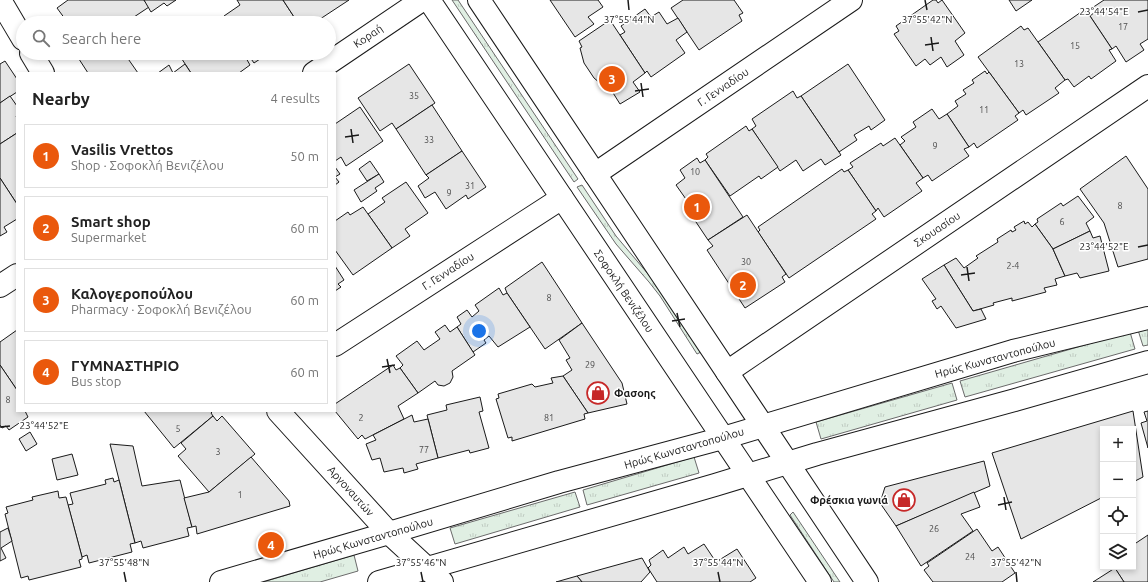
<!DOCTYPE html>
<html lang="en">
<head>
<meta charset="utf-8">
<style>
  body { margin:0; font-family:Ubuntu,sans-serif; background:#f6f6f6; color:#222 }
  .controls { position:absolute; right:12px; bottom:12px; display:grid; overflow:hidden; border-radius:0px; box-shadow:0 2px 6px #0003 }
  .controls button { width:36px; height:36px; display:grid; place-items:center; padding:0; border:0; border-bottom:1px solid #e0e0e0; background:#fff; color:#222; font:20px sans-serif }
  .you { position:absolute; left:479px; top:331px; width:14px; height:14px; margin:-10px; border:3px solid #fff; border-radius:50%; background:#1a73e8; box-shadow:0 0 0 6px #1a73e833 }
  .badge { display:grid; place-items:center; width:26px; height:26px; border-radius:50%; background:#ea580c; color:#fff; font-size:13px; font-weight:700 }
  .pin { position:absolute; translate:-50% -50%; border:2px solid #fff; box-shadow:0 1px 4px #0006 }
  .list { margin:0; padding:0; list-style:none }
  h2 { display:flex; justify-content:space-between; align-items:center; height:52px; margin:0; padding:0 16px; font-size:17px }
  h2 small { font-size:13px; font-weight:400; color:#767676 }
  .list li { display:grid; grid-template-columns:26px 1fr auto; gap:12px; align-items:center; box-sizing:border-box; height:64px; margin:0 8px 8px; padding:0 8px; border:1px solid #e0e0e0; border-radius:0px }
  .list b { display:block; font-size:15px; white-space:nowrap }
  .list p { margin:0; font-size:13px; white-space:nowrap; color:#767676 }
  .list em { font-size:13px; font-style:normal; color:#767676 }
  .icon { flex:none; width:22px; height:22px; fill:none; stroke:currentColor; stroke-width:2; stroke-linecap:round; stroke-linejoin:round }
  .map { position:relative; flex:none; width:1148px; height:582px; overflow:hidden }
  .search { position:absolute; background:#fff; box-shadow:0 2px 6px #0003; left:16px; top:16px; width:320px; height:44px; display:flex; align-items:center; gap:10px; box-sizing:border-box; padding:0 14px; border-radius:22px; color:#767676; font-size:15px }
  .panel { position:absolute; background:#fff; box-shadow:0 2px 6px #0003; left:16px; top:72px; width:320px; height:340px; border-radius:0px }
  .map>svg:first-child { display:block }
  .grass { fill:url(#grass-tufts); stroke:#6a6a6a }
  .building { fill:#e6e6e6; stroke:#1a1a1a }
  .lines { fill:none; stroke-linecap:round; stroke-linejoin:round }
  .minor-casing { stroke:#1a1a1a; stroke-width:24 }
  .minor { stroke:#fff; stroke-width:22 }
  .ticks { fill:none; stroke:#1a1a1a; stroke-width:1.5 }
  .labels { text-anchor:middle; stroke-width:3; stroke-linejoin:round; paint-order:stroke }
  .number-label { font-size:9px; fill:#4d4d4d }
  .street-label { font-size:11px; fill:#1a1a1a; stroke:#fff }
  .poi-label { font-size:11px; font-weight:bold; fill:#1a1a1a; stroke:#fff; text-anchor:start }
  .ticks-label { font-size:10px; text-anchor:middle; fill:#1a1a1a; stroke:#fff; stroke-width:3; stroke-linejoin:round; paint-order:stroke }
</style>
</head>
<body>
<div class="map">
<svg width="1148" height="582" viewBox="0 0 1148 582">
  <defs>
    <pattern id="grass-tufts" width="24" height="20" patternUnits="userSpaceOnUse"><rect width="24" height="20" fill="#e0efe3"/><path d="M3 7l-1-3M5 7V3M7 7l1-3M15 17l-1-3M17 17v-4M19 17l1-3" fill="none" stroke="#c0ccc2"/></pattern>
  </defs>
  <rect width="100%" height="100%" fill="#fff"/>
  <g class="grass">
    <polygon points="452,0 458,0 578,179 574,182"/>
    <polygon points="582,185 616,236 664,293 701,352 697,354 660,296 649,282 616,244 577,187"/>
    <polygon points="1148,327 1148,345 1143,346 1138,330"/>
    <polygon points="1130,332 1135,349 965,397 960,381"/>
    <polygon points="952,383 957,400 821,439 816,422"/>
    <polygon points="694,457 699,473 587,505 583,490"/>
    <polygon points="575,492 580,507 455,544 450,528"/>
    <polygon points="793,512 840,582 834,582 790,515"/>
    <polygon points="354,555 358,571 320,582 263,582"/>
  </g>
  <g class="building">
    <polygon points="68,0 144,0 149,7 125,23 68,23 57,8"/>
    <polygon points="144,0 176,0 167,6 164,3 151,12"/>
    <polygon points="237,0 283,0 298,23 228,23 224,16 240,5"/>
    <polygon points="283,0 349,0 314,23 298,23"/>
    <polygon points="550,0 598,0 603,7 588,17 594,24 575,37"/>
    <polygon points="683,0 734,0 743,13 739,15 742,21 699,50 671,8"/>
    <polygon points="933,0 936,0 938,3 942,0 965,33 955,41 964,55 947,67 941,57 930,65 925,59 916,66 894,34 899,31 896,26"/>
    <polygon points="1009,0 1032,0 1016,11"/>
    <polygon points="1104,0 1148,0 1148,39 1140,44 1144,50 1126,62 1116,46 1112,49 1090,16 1095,12 1092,8"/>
    <polygon points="645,9 651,17 659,12 667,24 678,18 687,32 676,40 685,53 651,77 647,71 645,73 620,35 625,32 621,26"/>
    <polygon points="1084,10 1090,16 1112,49 1109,50 1116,61 1091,79 1089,76 1074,87 1068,79 1065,80 1038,42"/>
    <polygon points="219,17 223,22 227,20 228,23 211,23"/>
    <polygon points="610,20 645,73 633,82 640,92 620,104 610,88 607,89 594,78 584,63 580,48 582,47 579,41"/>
    <polygon points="1021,26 1024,30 1028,28 1065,80 1055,88 1059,93 1026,115 1023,110 1019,113 978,57"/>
    <polygon points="81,53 124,53 138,73 88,73 77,56"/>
    <polygon points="178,53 247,53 249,56 246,58 250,65 239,73 191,73"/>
    <polygon points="247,53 269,53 254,63"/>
    <polygon points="5,61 17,79 17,92 0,103 0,64"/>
    <polygon points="185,64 191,73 158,73 169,65 173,73"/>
    <polygon points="409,64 435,103 396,129 392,123 380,131 358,98"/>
    <polygon points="848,64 885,120 871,130 869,126 854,135 857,140 839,152 801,96"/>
    <polygon points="985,71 987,74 989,72 1019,113 1015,116 1018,120 977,148 974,143 969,147 947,114 958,106 955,101 966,94 963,90 974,83 972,80"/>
    <polygon points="793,91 797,98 801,96 841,155 825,165 821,159 803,171 796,160 780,171 752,129 756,126 752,119"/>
    <polygon points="10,96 17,106 17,116 16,116 17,118 17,133 0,144 0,103"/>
    <polygon points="432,105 462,151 426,175 396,129"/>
    <polygon points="360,107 383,141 346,166 341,157 335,161 335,124"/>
    <polygon points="932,109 939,119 947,114 969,147 964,149 969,156 932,181 928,175 923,178 900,145 905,141 901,137 916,127 913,122"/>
    <polygon points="746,126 749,131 752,129 778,167 761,179 759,176 730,196 705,160 708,157 706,154"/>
    <polygon points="17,133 17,204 0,178 0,144"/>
    <polygon points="895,138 923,178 916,183 922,191 884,217 878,208 876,211 848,170 853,167 850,163 881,143 883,146"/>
    <polygon points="462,151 486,187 468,199 466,195 446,209 435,192 425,198 418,186 429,178 426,175"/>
    <polygon points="1126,156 1148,189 1148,259 1118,267 1104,223 1080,189"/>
    <polygon points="697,158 700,163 705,160 743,217 708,240 684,204 688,202 676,185 685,178 680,170"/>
    <polygon points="370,161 379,174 367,181 359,169"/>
    <polygon points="335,167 340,174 335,177 339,182 335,185"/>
    <polygon points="842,169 844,172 848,170 876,211 872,214 876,219 789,278 758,232 760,230 758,227"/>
    <polygon points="379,174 384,182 375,188 377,191 361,202 354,190"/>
    <polygon points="0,178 17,204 17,219 4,227 7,232 0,236"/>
    <polygon points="406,182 428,213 405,229 410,236 392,248 368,214 385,202 382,198"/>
    <polygon points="1078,196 1094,217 1086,223 1090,231 1053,249 1035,224 1038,222 1037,219 1061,203 1063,206"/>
    <polygon points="363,207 392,248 353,275 335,250 335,221 348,212 350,215"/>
    <polygon points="747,215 786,274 782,277 785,282 745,308 707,250 713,246 708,240"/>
    <polygon points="1024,221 1025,224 1028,222 1032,227 1035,224 1053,249 1065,276 1055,279 1057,285 1044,288 1046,292 1012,301 1012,298 993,303 994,305 973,311 944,265 956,258 964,268 978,258 976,256 998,242 997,239 1011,230 1012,232 1016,230 1014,227"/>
    <polygon points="1090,231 1093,238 1100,236 1109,271 1080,278 1077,273 1065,276 1053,249"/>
    <polygon points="542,262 582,323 545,349 507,293 505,288"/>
    <polygon points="944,265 973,311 981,309 986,319 956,328 941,306 937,309 932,301 936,299 922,279"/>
    <polygon points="335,266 344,280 338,284 341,287 335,291"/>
    <polygon points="499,288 503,295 507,293 530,327 498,347 489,336 484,340 486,343 473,352 457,327 461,324 457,317 467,310 472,317 479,311 475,305"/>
    <polygon points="582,323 622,383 627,404 588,413 563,376 572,370 566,360 570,358 559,340"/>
    <polygon points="445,325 450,332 457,327 475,355 452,371 453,377 450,383 444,386 438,385 435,381 418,393 400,368 403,365 396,356 417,341 424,350 440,339 435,332"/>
    <polygon points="17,330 17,390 0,365 0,342"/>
    <polygon points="0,365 17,390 17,411 25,411 28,417 9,430 6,426 2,428 0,425"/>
    <polygon points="393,365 396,370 400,368 418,393 398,406 404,419 365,439 362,435 358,439 335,411 335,404"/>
    <polygon points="563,376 588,413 584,414 585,419 512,441 512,437 508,438 496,399 499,398 498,394 532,384 535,387 553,383 551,378"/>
    <polygon points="480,397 483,411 479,412 489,448 470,453 469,450 438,458 427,415 447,410 446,405"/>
    <polygon points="144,411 213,411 211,413 213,416 174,448"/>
    <polygon points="1133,411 1143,477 1133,482 1133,429 1103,429 1103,497 1021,539 992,453"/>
    <polygon points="1148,411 1148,448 1141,423 1147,421 1144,412"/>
    <polygon points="412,415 414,422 428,419 438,458 416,464 418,469 404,473 403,468 384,472 380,458 372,460 366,444 376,440 373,435"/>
    <polygon points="213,416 217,421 222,416 255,454 209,492 178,456 186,449 181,443"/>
    <polygon points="30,432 37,444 26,451 19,439"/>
    <polygon points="110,444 133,446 142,486 180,480 192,527 187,528 189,536 143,548 141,541 135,543"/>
    <polygon points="72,454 78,475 57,480 52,459"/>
    <polygon points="251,457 289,501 290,506 197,534 196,526 192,527 184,498 209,492"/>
    <polygon points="984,461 990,486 896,526 880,503 885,487"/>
    <polygon points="113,478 114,482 119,480 135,543 130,544 132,552 89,563 87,555 82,557 68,505 73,504 70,493 106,484 105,480"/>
    <polygon points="58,491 59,498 66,497 82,557 82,559 79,560 81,567 29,580 28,576 21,578 5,514 8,513 6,507 33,500 32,497"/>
    <polygon points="974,492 980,507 961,514 973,531 921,566 896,526"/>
    <polygon points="8,528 12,541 1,548 6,558 0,561 0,532"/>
    <polygon points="977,529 992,551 998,547 1015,573 1002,582 933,582 924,570 929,566 927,563"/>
    <polygon points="1148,535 1148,582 1124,582 1114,567 1133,567 1133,545"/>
    <polygon points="704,544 716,562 737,549 756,578 750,582 657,582 648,568 651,565 649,560 663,550 668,558 684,547 688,554"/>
    <polygon points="642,558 650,572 641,582 582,582 577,576"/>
    <polygon points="1115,568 1124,582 1093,582"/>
    <polygon points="577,576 582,582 556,582"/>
  </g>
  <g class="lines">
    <g class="minor-casing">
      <g id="minor">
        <polyline points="0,0 23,39"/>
        <polyline points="429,0 820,582"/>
        <polyline points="479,0 867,582"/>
        <polyline points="31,53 43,73"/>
        <polyline points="314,73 422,0"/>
        <polyline points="595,174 851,0"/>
        <polyline points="0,286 17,275"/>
        <polyline points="335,345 562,198"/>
        <polyline points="727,372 1148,86"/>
        <polyline points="278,411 389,533 442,582"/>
        <polyline points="221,582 389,533 559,482 723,438 1013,351 1148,318"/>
        <polyline points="379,582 715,485 817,454 1015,400 1148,362"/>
      </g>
    </g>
    <use href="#minor" class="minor"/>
  </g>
  <path class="ticks" d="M628,0L629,10M925,0L927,10M1138,12L1148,10M931,37L933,51M925,45L939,43M641,83L643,97M635,91L649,89M351,129L353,143M345,137L359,135M1138,247L1148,245M967,267L969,281M961,275L975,273M677,313L680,327M672,321L685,319M387,359L390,373M382,367L395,365M0,427L10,426M1004,497L1006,510M998,505L1012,502M124,572L126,582M421,572L423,582M718,572L720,582M1016,572L1017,582"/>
  <defs>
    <g id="shop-ring" transform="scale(1.15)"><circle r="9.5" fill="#fff" stroke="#c62828" stroke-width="1.5"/><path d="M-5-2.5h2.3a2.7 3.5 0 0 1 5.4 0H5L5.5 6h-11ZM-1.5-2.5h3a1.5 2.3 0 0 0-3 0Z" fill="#c62828"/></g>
  </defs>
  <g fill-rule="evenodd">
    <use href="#shop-ring" x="598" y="393"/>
    <use href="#shop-ring" x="904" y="500"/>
  </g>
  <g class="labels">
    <g class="number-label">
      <text x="1123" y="30">17</text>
      <text x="1075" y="49">15</text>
      <text x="1019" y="67">13</text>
      <text x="414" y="99">35</text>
      <text x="984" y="113">11</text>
      <text x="429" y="143">33</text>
      <text x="935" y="149">9</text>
      <text x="695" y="175">10</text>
      <text x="470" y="189">31</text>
      <text x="449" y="196">9</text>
      <text x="1120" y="209">8</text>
      <text x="1062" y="225">6</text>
      <text x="746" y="265">30</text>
      <text x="1013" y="269">2-4</text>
      <text x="549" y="301">8</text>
      <text x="590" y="368">29</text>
      <text x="8" y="403">8</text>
      <text x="361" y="421">2</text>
      <text x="549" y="421">81</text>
      <text x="178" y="432">5</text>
      <text x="424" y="453">77</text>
      <text x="218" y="455">3</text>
      <text x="240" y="498">1</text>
      <text x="934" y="532">26</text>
      <text x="970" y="560">24</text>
    </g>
    <g class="street-label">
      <text transform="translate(368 36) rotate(-34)" y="4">Κοραή</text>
      <text transform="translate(723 87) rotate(-34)" y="4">Γ. Γενναδίου</text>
      <text transform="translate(937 229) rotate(-34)" y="4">Σκουασίου</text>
      <text transform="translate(448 271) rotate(-33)" y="4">Γ. Γενναδίου</text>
      <text transform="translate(624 291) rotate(56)" y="4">Σοφοκλή Βενιζέλου</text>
      <text transform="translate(995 358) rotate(-15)" y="4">Ηρώς Κωνσταντοπούλου</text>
      <text transform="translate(684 448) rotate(-16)" y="4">Ηρώς Κωνσταντοπούλου</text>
      <text transform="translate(351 491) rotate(48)" y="4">Αργοναυτών</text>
      <text transform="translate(373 538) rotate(-16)" y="4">Ηρώς Κωνσταντοπούλου</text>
    </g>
    <g class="poi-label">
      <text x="614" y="397">Φασοης</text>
      <text x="888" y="504" text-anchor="end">Φρέσκια γωνιά</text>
    </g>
  </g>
  <g class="ticks-label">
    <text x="1104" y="15">23°44'54"E</text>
    <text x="927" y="23">37°55'42"N</text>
    <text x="629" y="23">37°55'44"N</text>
    <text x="1104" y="250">23°44'52"E</text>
    <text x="44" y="429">23°44'52"E</text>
    <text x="124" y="566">37°55'48"N</text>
    <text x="421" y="566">37°55'46"N</text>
    <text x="718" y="566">37°55'44"N</text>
    <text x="1016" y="566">37°55'42"N</text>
  </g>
</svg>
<div class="controls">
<button>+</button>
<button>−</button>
<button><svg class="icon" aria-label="locate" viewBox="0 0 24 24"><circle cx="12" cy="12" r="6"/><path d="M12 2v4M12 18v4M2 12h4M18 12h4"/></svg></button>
<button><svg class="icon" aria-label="layers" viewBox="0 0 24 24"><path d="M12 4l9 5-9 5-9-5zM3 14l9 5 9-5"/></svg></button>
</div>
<div class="you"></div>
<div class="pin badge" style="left:697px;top:207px">1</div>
<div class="pin badge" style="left:743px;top:285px">2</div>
<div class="pin badge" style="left:612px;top:79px">3</div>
<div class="pin badge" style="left:271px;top:545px">4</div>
<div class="search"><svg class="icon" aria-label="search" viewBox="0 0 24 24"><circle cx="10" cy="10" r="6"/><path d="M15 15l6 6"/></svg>Search here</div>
<section class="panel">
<h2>Nearby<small>4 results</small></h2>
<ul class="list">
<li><span class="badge">1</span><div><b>Vasilis Vrettos</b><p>Shop · Σοφοκλή Βενιζέλου</p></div><em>50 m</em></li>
<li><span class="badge">2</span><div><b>Smart shop</b><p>Supermarket</p></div><em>60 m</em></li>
<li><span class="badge">3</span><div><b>Καλογεροπούλου</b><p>Pharmacy · Σοφοκλή Βενιζέλου</p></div><em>60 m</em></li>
<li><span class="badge">4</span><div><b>ΓΥΜΝΑΣΤΗΡΙΟ</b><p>Bus stop</p></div><em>60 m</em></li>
</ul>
</section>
</div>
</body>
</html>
